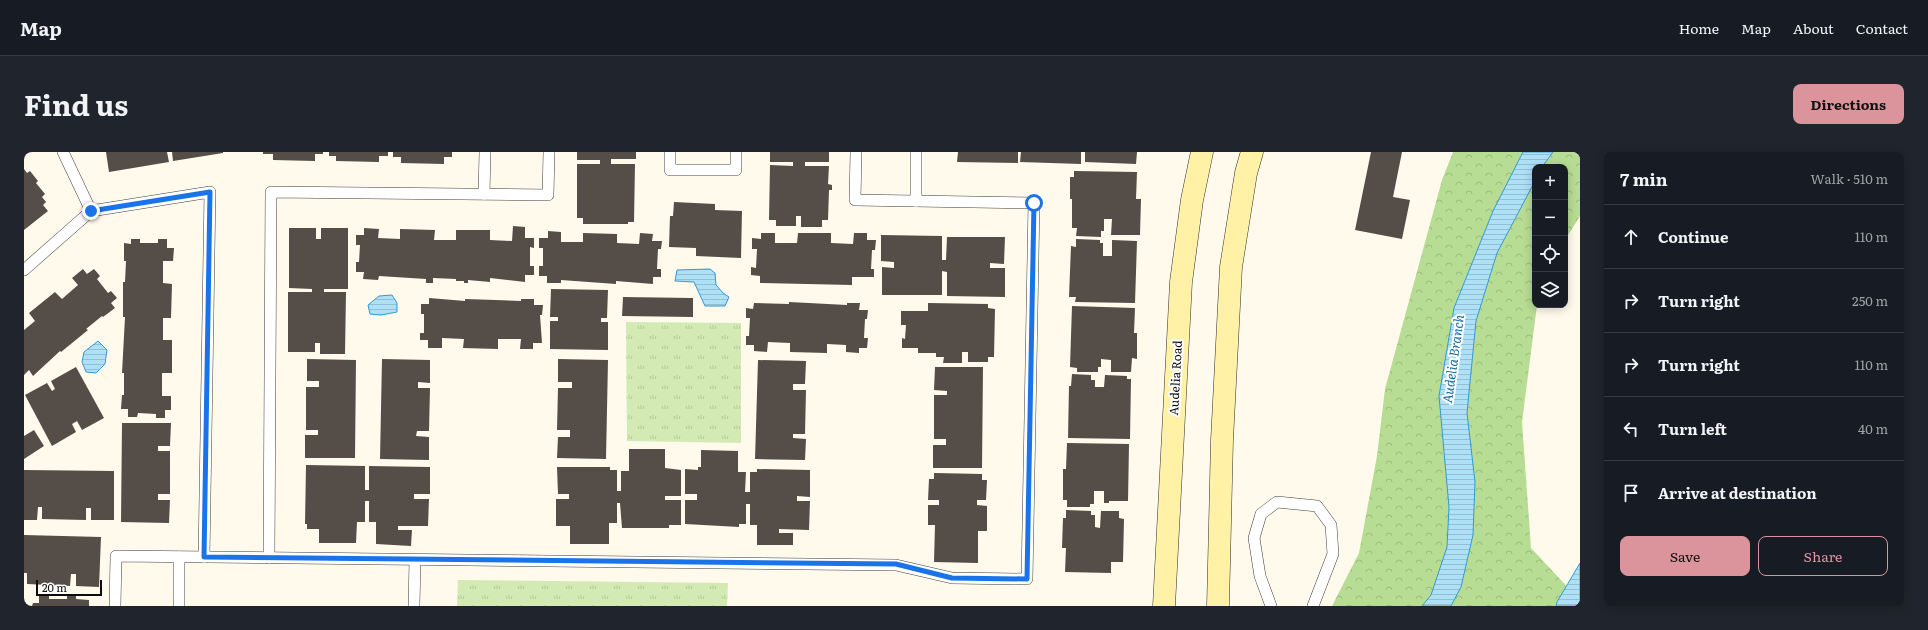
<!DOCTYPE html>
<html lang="en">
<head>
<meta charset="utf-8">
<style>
  body { margin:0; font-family:Literata,serif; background:#20242c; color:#f1f3f6 }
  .controls { position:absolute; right:12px; top:12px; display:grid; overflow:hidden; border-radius:8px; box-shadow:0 2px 10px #0003 }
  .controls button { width:36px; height:36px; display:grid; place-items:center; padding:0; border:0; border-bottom:1px solid #363941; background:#171b24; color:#f1f3f6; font:20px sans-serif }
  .scale { position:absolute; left:12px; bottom:10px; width:66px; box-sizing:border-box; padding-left:4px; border:2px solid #0c0c0c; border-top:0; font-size:11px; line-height:14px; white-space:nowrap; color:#0c0c0c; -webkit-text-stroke:3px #fff; paint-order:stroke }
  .stop { position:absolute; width:12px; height:12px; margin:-9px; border:3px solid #1a73e8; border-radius:50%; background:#fff }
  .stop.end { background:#1a73e8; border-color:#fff; box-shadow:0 1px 4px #0008 }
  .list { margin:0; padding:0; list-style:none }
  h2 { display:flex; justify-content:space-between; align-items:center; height:52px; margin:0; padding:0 16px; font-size:17px }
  h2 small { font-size:13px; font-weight:400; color:#9ea1a6 }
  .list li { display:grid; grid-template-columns:26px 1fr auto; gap:12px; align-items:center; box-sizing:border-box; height:64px; padding:0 16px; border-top:1px solid #363941 }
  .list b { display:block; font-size:15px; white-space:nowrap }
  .list em { font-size:13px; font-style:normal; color:#9ea1a6 }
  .actions { display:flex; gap:8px; padding:12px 16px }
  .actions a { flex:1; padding:9px 0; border:1px solid #db949c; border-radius:8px; text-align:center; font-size:14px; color:#db949c }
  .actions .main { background:#db949c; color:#111 }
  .icon { flex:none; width:22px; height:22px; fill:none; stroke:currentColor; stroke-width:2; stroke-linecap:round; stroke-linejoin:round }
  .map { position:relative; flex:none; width:1556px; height:454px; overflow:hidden; border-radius:8px }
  header { display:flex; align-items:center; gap:24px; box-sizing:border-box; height:56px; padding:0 20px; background:#171b24; border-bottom:1px solid #363941 }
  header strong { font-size:19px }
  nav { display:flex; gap:22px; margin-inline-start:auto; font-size:14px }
  .intro { display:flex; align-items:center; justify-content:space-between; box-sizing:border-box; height:96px; padding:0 24px }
  h1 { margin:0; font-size:28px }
  .button { padding:10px 18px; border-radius:8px; background:#db949c; color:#111; font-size:14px; font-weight:700 }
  main { display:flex; gap:24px; padding:0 24px }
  aside { flex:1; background:#171b24; border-radius:8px; box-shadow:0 2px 10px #0003 }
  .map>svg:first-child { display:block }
  .grass { fill:url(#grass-tufts) }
  .forest { fill:url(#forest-crowns) }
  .water { fill:url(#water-rules); stroke:#329ad2 }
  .building { fill:#554d48 }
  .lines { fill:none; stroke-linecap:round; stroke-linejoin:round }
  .lane-casing { stroke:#3f3f3f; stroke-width:12 }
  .secondary-casing { stroke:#2e2e2e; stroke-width:23 }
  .lane { stroke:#fff; stroke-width:11 }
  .secondary { stroke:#fff1a6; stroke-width:22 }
  .route { stroke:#1a73e8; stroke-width:5 }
  .labels { text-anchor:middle; stroke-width:4; stroke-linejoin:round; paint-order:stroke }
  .street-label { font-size:12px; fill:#0c0c0c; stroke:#fff }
  .water-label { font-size:13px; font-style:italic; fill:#116aa2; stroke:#fff }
</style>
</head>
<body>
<header>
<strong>Map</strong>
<nav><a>Home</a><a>Map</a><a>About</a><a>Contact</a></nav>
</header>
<div class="intro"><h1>Find us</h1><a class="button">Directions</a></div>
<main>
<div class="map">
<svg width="1556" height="454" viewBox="0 0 1556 454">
  <defs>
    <pattern id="grass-tufts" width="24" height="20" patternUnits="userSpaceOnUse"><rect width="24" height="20" fill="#d3eab4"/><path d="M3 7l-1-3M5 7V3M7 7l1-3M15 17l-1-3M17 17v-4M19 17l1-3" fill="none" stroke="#b4c89a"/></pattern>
    <pattern id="forest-crowns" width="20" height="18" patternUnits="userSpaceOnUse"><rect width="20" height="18" fill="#b7dc93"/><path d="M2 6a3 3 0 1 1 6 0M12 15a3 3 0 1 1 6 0" fill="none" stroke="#9cbc7e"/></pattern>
    <pattern id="water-rules" width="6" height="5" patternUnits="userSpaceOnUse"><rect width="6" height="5" fill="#aee0f8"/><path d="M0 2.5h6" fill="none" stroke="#94bfd3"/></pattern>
  </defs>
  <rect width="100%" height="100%" fill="#fffaeb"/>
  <g class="grass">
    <polygon points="602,170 717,171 717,291 603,289"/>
    <polygon points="434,428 704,431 703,454 433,454"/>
  </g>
  <polygon class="forest" points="1429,0 1556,0 1556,64 1541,88 1541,15 1511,15 1511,153 1513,153 1498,270 1507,396 1551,443 1556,454 1308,454 1335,401 1353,304 1361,237 1418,28"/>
  <g class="water">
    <polygon points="1499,0 1529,0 1518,15 1511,15 1511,29 1473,101 1452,169 1443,261 1451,330 1449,383 1437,435 1427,454 1398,454 1407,443 1423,395 1425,355 1415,244 1430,156 1469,59"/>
    <polygon points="686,117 691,121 692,133 699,141 705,145 701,154 681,154 670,130 651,129 653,118"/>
    <polygon points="368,143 373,151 373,160 357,163 346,162 344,153 355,144"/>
    <polygon points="74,189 83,198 81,212 72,221 62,220 58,210 60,200"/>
    <polygon points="1556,411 1556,454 1532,454 1533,450"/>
  </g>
  <g class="building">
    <polygon points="82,0 143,0 145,10 85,20"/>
    <polygon points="148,0 199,0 199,1 149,9"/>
    <polygon points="239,0 299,0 299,2 291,2 291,9 249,8 249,2 239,2"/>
    <polygon points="305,0 364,0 364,4 355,4 355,10 312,9 312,4 305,4"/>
    <polygon points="369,0 428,0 428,5 420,5 420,12 377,11 377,5 369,5"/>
    <polygon points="553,0 612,0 612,7 587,7 587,12 611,12 610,70 604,70 604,72 559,72 559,66 553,66 553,12 576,12 576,8 553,8"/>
    <polygon points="746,0 805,0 805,10 781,10 781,14 805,14 804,32 808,33 808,38 805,38 804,68 798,68 798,75 777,75 777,64 772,64 772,74 752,74 752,68 745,68 746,13 769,14 769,10 746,10"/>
    <polygon points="934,0 994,0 994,11 933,10"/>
    <polygon points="997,0 1057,0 1057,12 996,10"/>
    <polygon points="1061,0 1113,0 1112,12 1061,10"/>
    <polygon points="1347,0 1378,0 1369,45 1386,48 1378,87 1331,78"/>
    <polygon points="0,17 3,21 6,19 14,29 12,31 21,42 18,45 22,50 19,53 24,59 0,78"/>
    <polygon points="1050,19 1113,20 1112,47 1117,47 1116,83 1087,83 1088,67 1080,67 1080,79 1077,79 1077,85 1052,84 1053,76 1048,76 1048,47 1046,47 1046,25 1050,25"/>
    <polygon points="650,50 691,52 691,58 718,59 717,106 672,104 672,96 645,95 646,64 649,64"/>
    <polygon points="489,74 501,75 501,86 510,86 510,96 506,95 506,114 510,114 510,123 501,123 501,130 466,126 466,130 444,128 444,131 440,131 440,129 432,129 432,127 409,126 409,131 402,131 402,127 355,124 354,128 339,127 340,120 332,120 332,110 335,110 336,93 332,93 332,83 340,83 340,76 355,77 354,86 376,87 376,77 411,78 410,88 432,88 432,78 466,78 466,88 488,89"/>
    <polygon points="265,76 292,76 292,87 297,87 297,76 324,76 324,137 300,137 300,140 322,140 321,202 296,202 296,191 291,191 291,200 264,200 264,140 288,140 288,137 265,136"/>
    <polygon points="524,79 537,80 537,90 559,90 559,81 593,82 593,91 615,92 616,81 629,82 628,89 638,89 637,97 634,97 633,117 637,117 637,125 629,125 629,132 592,129 592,132 537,128 537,131 523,131 523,124 515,124 515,114 519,114 519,96 515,96 515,86 524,86"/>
    <polygon points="737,81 751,81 751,91 773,91 774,81 807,81 807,91 829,92 830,81 843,81 843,88 852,88 851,98 848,98 847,117 850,117 850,125 828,125 828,133 736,131 736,124 727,123 727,115 732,116 733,97 728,97 728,86 737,87"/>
    <polygon points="857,83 918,84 918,108 922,108 923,85 981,85 980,112 966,111 966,116 981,116 981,145 923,144 923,120 918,119 918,143 858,143 858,115 870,116 870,110 857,109"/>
    <polygon points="107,87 116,87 116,91 134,91 134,87 143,87 143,96 150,96 149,109 139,109 139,131 148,132 147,166 139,166 139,188 148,188 148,221 138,221 138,244 147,244 147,258 141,258 141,266 132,266 132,262 114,261 113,265 104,265 104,257 97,257 98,243 100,243 100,221 98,221 101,165 99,165 99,130 101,130 102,109 100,109 100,91 107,92"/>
    <polygon points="1052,87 1076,88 1076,91 1079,91 1079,104 1088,104 1088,88 1113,89 1111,151 1051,150 1052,145 1045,145 1047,94 1052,95"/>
    <polygon points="59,117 63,122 70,117 76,124 73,127 84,141 87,139 93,146 87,151 91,156 79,165 78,164 62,177 64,178 37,200 36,199 9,224 5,218 0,223 0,178 11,169 5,161 31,140 38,147 54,133 48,126"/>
    <polygon points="527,137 584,138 583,166 577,166 577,170 584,170 584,198 526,197 526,169 534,169 534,165 526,165"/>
    <polygon points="599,145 669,146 669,165 598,164"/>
    <polygon points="405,146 441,149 441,147 497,149 497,147 510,147 510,153 519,153 518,163 516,163 518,191 509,191 509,197 496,197 497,187 474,187 474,197 439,196 440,187 418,186 418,196 404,196 404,188 396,188 396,181 400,181 400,162 397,162 397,152 405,152"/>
    <polygon points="765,150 823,153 823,151 836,151 835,158 844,158 843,167 841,167 840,186 844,186 843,196 835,196 835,201 822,200 822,193 803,192 803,201 766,200 766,191 744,190 743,200 730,199 730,193 722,193 722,184 725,184 726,166 722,166 722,156 729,157 730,151 765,152"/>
    <polygon points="904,151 964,152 964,156 971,157 970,205 964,205 964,210 944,210 944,200 938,200 938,211 919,211 920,205 912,205 912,201 894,201 894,196 878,196 878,186 881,187 882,173 877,173 877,159 904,159"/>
    <polygon points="1048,154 1111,156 1110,181 1113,181 1113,207 1108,206 1107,220 1087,220 1087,208 1077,207 1077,215 1074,215 1074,220 1053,220 1053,216 1046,215"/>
    <polygon points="283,207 332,208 331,306 281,306 281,283 294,283 294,278 282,278 282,235 295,235 295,229 283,229"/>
    <polygon points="358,207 406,208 406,231 394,230 394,236 406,236 405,279 393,279 392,284 405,285 405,308 356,307"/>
    <polygon points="534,207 584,208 582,307 533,306 534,285 546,285 546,278 533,278 534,236 548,236 548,230 534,230"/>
    <polygon points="734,208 782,209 781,232 769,232 769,238 782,238 781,282 769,282 769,286 782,287 781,308 731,307"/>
    <polygon points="52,215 80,266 58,278 53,269 48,272 52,280 28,294 1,243 23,231 28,239 31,237 27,229"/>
    <polygon points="911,215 959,215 958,316 909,316 909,293 922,293 922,287 910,287 910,243 923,243 923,239 910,238"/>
    <polygon points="1048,222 1067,223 1067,228 1071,228 1071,235 1080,235 1081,223 1103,224 1103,227 1107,227 1106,287 1044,286 1045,234 1047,234"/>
    <polygon points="98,271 147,271 146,294 134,294 134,299 146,299 146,342 134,342 134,348 146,348 145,371 97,370"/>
    <polygon points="10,278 20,294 0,307 0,284"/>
    <polygon points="1043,291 1105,292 1104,349 1085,349 1085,351 1080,351 1080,339 1070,339 1070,352 1066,352 1066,355 1043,355 1043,348 1039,348 1039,317 1042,317"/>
    <polygon points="605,297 641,297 641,316 657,318 657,344 641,344 641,348 657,348 657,373 645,373 645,376 598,376 596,351 593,351 593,371 585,371 585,392 546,392 546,374 532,374 532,347 545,347 545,342 534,342 533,315 586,315 586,318 593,318 593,339 597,339 597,319 605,319"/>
    <polygon points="677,298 714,299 714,320 722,320 721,340 726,340 726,320 733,320 733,317 786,318 786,345 773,344 773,349 786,349 785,378 755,377 755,381 769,381 769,393 733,393 733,373 726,373 726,352 722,352 722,372 715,372 715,375 661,372 661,348 673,348 673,342 661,342 661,317 674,318 674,315 677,315"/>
    <polygon points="282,313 341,314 341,338 345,338 345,314 406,315 406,342 390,342 390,347 405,347 404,374 374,374 374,378 388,378 387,394 352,392 352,370 345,370 345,349 341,349 341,370 333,370 332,391 295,391 295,377 283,377 283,372 281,372"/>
    <polygon points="0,318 90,319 90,368 67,368 67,356 62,356 62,368 18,367 18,355 14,355 13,368 0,368"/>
    <polygon points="910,321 958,322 958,328 963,328 962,348 953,348 953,353 963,354 963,379 954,379 954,411 910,410 911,373 904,373 904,353 915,353 915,348 904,348 905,327 910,327"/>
    <polygon points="1042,358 1067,359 1067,363 1071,363 1071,375 1076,376 1077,359 1095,359 1095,366 1100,367 1099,410 1087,410 1087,421 1041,420 1042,396 1038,396 1039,366 1042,366"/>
    <polygon points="0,383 77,385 75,435 52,434 52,422 47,422 46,434 3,432 3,421 0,421"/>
    <polygon points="15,443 25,444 25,447 43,447 43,444 52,444 52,447 65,448 65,454 8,454 9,451 15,451"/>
  </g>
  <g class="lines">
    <g class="lane-casing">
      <g id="lane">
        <polyline points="39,0 67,59"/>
        <polyline points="646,0 646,18 712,18 712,0"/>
        <polyline points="460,42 461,0"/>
        <polyline points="892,49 892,0"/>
        <polyline points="0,118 67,59 186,40 180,405"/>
        <polyline points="245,406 247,40 524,43 525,0"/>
        <polyline points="91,454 92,404 872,413 928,426 1003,427 1010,51 831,48 832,0"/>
        <polyline points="155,454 155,405"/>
        <polyline points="390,454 391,408"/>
        <polyline points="1247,454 1236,424 1230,386 1237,362 1253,350 1293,354 1307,373 1309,402 1289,454"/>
      </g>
    </g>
    <g class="secondary-casing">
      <g id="secondary">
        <polyline points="1140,454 1157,130 1168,48 1178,0"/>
        <polyline points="1194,454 1198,288 1207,115 1222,21 1228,0"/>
      </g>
    </g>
    <use href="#lane" class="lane"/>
    <use href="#secondary" class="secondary"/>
  </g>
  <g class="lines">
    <polyline class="route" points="67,59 186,40 180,405 872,412 928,426 1003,427 1010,51"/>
  </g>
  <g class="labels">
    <g class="street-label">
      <text transform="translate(1152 226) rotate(-87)" y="4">Audelia Road</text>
    </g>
    <g class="water-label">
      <text transform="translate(1429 207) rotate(-82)" y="5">Audelia Branch</text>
    </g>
  </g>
</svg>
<div class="controls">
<button>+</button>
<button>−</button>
<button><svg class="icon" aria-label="locate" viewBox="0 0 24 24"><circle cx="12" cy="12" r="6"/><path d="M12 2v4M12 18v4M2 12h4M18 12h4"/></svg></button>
<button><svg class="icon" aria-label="layers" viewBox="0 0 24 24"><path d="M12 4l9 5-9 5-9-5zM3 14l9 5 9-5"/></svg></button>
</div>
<div class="scale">20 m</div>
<div class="stop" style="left:1010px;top:51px"></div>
<div class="stop end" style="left:67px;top:59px"></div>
</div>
<aside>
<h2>7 min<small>Walk · 510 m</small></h2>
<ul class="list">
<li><svg class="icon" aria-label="ahead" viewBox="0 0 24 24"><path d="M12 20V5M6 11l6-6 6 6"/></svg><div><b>Continue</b></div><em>110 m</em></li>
<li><svg class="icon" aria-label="right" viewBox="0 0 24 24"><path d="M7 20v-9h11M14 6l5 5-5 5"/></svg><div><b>Turn right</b></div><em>250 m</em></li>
<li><svg class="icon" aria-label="right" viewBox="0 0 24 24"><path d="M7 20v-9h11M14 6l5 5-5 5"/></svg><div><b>Turn right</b></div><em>110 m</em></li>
<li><svg class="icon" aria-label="left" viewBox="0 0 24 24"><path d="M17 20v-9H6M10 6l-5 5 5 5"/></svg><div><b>Turn left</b></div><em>40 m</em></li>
<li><svg class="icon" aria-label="arrive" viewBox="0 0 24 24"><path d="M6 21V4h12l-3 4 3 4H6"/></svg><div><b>Arrive at destination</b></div></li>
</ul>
<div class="actions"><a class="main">Save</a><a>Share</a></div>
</aside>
</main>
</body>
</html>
